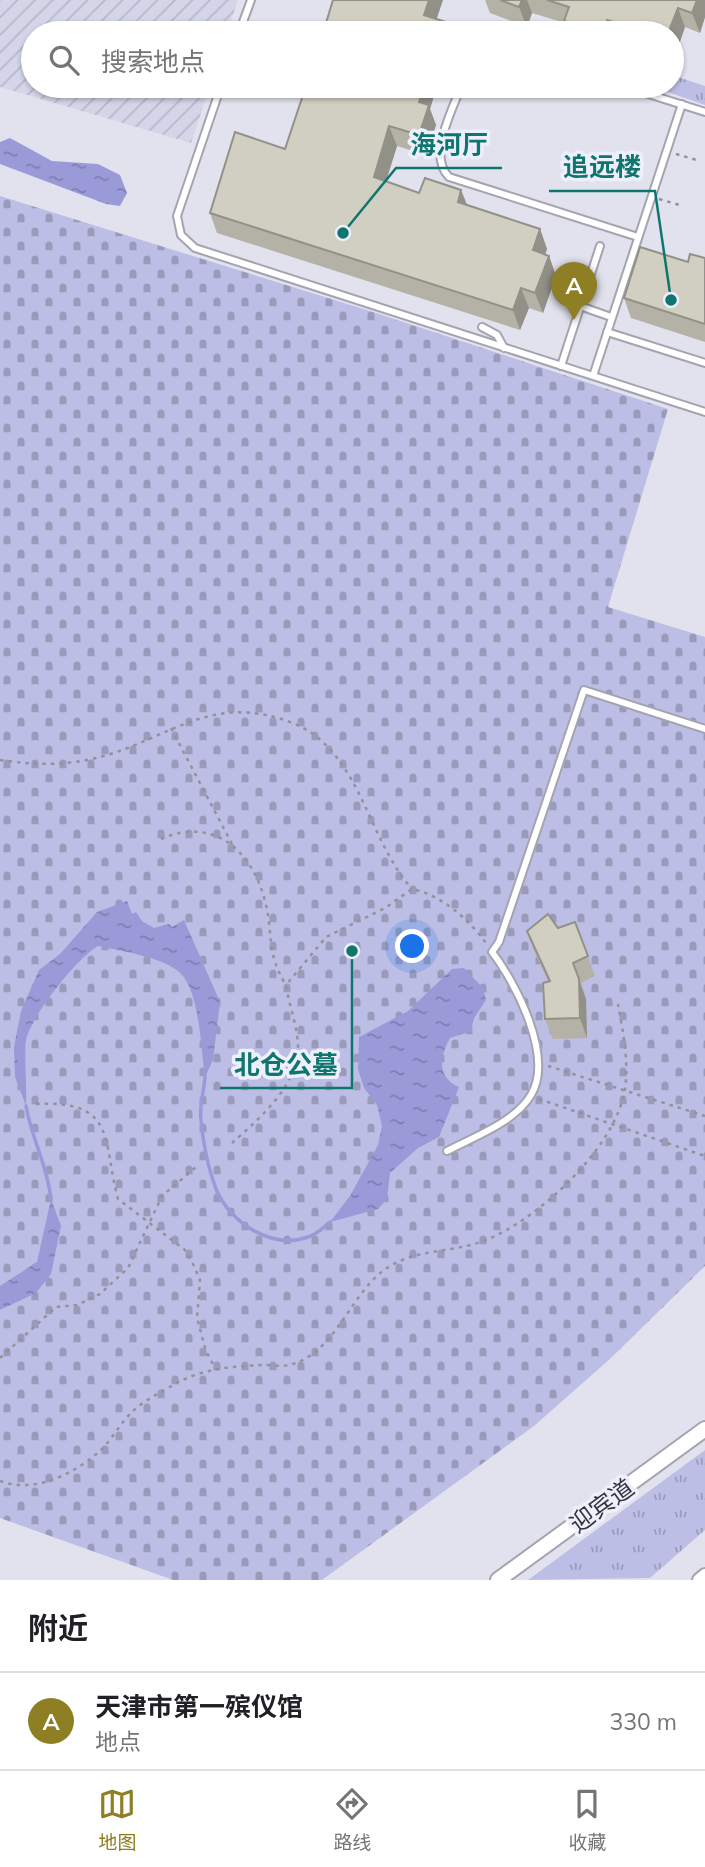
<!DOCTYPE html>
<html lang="zh">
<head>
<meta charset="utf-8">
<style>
  body { margin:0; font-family:Mulish,"Noto Sans SC",sans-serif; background:#f2f2f2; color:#202124 }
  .you { position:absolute; left:413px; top:947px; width:24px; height:24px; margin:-18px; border:5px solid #fff; border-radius:50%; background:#1a73e8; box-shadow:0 0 0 10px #1a73e833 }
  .badge { display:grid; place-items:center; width:46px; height:46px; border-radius:50%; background:#8e7e24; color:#fff; font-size:23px; font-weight:700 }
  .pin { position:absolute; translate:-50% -58px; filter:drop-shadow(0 2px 4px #0008) }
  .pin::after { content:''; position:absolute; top:37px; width:24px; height:21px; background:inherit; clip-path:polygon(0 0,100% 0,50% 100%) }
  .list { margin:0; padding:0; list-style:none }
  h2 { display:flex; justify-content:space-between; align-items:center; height:91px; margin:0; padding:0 28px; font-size:30px }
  h2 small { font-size:23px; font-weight:400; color:#757577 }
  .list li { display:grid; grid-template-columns:46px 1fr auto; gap:21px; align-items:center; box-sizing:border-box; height:98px; padding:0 28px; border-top:2px solid #e0e0e0 }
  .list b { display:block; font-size:26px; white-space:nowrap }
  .list p { margin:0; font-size:23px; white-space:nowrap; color:#757577 }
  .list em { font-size:23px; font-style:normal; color:#757577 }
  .icon { flex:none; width:38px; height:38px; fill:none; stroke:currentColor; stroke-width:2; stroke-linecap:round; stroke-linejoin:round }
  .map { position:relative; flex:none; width:705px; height:1580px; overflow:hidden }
  .search { position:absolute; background:#fff; box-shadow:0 2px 5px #0004; left:21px; right:21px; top:21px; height:77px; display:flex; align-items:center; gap:18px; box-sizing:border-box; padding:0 24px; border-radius:38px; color:#757577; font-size:26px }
  .sheet { height:189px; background:#fff }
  nav { display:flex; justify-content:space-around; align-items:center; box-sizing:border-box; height:98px; border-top:2px solid #e0e0e0; background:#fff; font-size:19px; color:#757577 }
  nav a { display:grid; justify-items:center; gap:4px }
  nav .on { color:#8e7e24 }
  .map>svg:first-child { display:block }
  .industrial { fill:url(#industrial-furrows) }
  .grass { fill:url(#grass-tufts) }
  .cemetery { fill:url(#cemetery-stones) }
  .water { fill:url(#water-ripples) }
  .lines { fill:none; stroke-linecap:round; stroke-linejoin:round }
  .stream { stroke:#9a9ad9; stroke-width:3.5 }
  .service-casing { stroke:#a4a4b0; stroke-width:10 }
  .minor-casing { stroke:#a4a4b0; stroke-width:16 }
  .tertiary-casing { stroke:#a4a4b0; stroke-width:18 }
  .path { stroke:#91929b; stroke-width:2.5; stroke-dasharray:3.5 5; stroke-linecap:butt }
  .service { stroke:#fff; stroke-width:6 }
  .minor { stroke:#fff; stroke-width:12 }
  .tertiary { stroke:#fff; stroke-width:14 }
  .wall { fill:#b4b2a7 }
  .shaded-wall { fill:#929188 }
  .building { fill:#d1cfc2; stroke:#929188; stroke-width:2 }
  .labels { text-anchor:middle; stroke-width:7; stroke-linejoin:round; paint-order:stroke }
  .street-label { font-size:24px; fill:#34353a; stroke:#eeeffc }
  .leader { fill:none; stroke:#0f766e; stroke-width:2.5 }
  .callout-dot { fill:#0f766e; stroke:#eeeffc; stroke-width:2.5 }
  .callout-label { font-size:26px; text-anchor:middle; font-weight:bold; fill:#0f766e; stroke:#eeeffc; stroke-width:7; stroke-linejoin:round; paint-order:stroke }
</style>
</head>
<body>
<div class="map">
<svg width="705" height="1580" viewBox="0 0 705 1580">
  <defs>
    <pattern id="industrial-furrows" width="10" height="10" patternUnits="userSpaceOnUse" patternTransform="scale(1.75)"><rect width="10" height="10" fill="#d4d5e8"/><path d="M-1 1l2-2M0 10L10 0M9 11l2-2" fill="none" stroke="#b7b7c8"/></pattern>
    <pattern id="grass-tufts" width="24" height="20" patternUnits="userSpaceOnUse" patternTransform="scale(1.75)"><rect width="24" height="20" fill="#bdbee5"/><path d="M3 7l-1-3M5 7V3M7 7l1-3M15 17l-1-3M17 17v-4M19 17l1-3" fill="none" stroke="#9a9bbb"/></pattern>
    <pattern id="cemetery-stones" width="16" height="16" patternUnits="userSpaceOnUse" patternTransform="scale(1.75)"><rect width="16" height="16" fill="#bdbee5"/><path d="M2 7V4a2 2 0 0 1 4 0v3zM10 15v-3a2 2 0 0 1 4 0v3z" fill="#9a9bbb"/></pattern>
    <pattern id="water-ripples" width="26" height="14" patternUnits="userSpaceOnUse" patternTransform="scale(1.75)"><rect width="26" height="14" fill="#9a9ad9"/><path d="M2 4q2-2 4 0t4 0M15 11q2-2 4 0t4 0" fill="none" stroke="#7e7eb1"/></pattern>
  </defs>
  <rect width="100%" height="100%" fill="#e1e2ee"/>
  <polygon class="industrial" points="0,0 238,0 227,33 33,33 33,86 210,86 191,143 0,87"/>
  <g class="grass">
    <polygon points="675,76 705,86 705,105 668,92 666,86 672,86"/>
    <polygon points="705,1450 705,1530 650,1578 528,1580"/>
  </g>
  <polygon class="cemetery" points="0,196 373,312 668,409 608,607 705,637 705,1266 611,1358 534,1426 322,1580 173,1580 0,1518"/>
  <g class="water">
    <polygon points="10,138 52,161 98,164 120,175 127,193 120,206 106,204 0,164 0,142"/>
    <path d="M127,901L132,914L136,912L142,921L154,928L169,924L172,927L184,920L220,1002L213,1060L205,1077C201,1051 200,991 180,973C164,957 121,951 98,946C76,959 32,1015 26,1040C24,1053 27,1090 26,1106L15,1077L14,1047L21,1011L39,970L60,954L97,912Z"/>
    <path d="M464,968L483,988L486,1000L474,1018L471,1031L450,1038C440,1056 436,1077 459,1087L439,1137L418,1148L390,1173L387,1199L378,1209L330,1222L350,1196L378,1145L382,1126L377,1105L364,1088L358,1069L359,1037L408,1011L452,969Z"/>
    <polygon points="51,1199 61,1226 51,1274 36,1293 0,1310 0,1286 37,1262"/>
  </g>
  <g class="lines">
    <g class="stream">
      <path d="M205,1077C204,1091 199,1107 201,1120C203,1142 208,1168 216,1189C230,1223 272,1250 308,1237C316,1235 324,1227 330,1222"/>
      <path d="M26,1106C32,1140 47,1164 51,1199"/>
    </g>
    <g class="service-casing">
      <g id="service">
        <polyline points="239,33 251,0"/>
        <polyline points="221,86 177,216 181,235 195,248 705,412"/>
        <path d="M461,86C453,110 427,155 449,177L638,237"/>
        <polyline points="623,86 705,112"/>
        <polyline points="580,306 611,317"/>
        <polyline points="482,327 497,335 504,348"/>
        <polyline points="607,332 705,363"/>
        <polyline points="561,366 600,246"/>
        <polyline points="593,376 682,104"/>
        <path d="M447,1151C474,1137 515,1122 531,1095C554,1057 516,983 492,952L499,942L584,690L705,729"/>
      </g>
    </g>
    <g class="minor-casing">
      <polyline id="minor" points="699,1580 705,1575"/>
    </g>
    <g class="tertiary-casing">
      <polyline id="tertiary" points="498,1580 705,1429"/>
    </g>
    <g class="path">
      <polyline points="676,154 700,161"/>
      <polyline points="659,199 683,206"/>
      <polyline points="171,728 232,844"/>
      <path d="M0,760C35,765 66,766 100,757C165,740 206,697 278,718C295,723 312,731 324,743C365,783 374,846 412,889"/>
      <path d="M161,839C213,816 252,850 265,901C274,934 265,951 286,985"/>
      <polyline points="548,1066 705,1116"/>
      <polyline points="539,1099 705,1156"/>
      <path d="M36,1104C118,1100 102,1141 118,1199L185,1250L194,1266L200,1280L197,1318L206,1351L216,1370"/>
      <path d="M232,1143C259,1119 299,1085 298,1045C297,1025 289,1005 286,985L326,937L385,908L412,889C442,895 469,920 486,943"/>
      <polyline points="0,1358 56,1307 77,1305 100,1294 128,1268 162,1196 196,1167"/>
      <path d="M0,1481C35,1494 74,1474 101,1450C112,1439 120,1424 131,1413C143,1401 161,1392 175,1384C201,1369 233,1366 263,1365C271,1365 281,1367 289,1365C337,1354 350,1290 390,1266C421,1248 453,1253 486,1240C539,1219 616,1147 625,1089C629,1061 623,1032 618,1004"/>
    </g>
    <use href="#service" class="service"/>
    <use href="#minor" class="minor"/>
    <use href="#tertiary" class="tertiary"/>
  </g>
  <g class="wall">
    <polygon points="485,0 705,0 705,17 700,33 685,27 674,59 672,58 672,33 569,33 565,23 532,13 527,27 490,13"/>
    <polygon points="306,86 437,86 430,109 436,125 426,155 397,146 386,181 419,193 461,190 467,205 540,229 547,249 545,255 549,256 556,276 543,313 529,308 520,330 217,233 210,213 285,149"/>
    <polygon points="705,258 705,342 631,318 624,298 688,262"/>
    <polygon points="575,922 595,976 581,983 586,999 587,1038 553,1039 545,1019 548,981 534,951 527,931 558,928"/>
  </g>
  <g class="shaded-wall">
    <polygon points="429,0 443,0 432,33 424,15"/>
    <polygon points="522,0 527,0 532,13 527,27 519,7"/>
    <polygon points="697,0 705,0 705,17 700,33 692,13"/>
    <polygon points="678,8 685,27 674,59 672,54 672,33 668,33"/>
    <polygon points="607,20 612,33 603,33"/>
    <polygon points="455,25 458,33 452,33"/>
    <polygon points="424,86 437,86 430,109 436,125 426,155 419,135 419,102"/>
    <polygon points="389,126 397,146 381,197 374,177"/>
    <polygon points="461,190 469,210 458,202"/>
    <polygon points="540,229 547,249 540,270 533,250"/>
    <polygon points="549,256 556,276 543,313 535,293"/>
    <polygon points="521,288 529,308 520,330 513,310"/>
    <polygon points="573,963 586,999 587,1038 580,1018"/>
  </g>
  <g class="building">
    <polygon points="333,0 429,0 424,15 455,25 452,33 323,33"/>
    <polygon points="500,0 522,0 519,7"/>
    <polygon points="547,0 697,0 692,13 678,8 668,33 648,33 607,20 603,33 601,33 564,21 569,7"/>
    <polygon points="306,86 424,86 419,102 429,105 419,135 389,126 374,177 419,193 425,178 461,190 458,202 540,229 533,250 549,256 535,293 521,288 513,310 210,213 235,132 285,149"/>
    <polygon points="640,247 688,262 690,254 705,258 705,324 624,298"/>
    <polygon points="548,914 558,928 575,922 588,956 573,963 579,979 580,1018 545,1019 543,983 550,981 527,931"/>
  </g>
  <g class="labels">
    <g class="street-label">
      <text transform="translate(602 1506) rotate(-36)" y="8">迎宾道</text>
    </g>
  </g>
  <path class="leader" d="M343 233L396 168H502M671 300L655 191H549M352 951L352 1088H220"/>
  <g class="callout-dot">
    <circle cx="343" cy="233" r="7"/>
    <circle cx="671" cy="300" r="7"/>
    <circle cx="352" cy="951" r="7"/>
  </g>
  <g class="callout-label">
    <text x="449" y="154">海河厅</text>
    <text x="602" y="176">追远楼</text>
    <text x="286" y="1074">北仓公墓</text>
  </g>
</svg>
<div class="you"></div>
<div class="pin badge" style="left:574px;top:320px">A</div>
<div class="search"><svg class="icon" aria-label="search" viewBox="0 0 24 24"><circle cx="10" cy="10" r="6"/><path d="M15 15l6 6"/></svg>搜索地点</div>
</div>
<section class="sheet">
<h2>附近<small></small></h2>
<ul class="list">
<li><span class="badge">A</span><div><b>天津市第一殡仪馆</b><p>地点</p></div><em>330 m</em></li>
</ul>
</section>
<nav>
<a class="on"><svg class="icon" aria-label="map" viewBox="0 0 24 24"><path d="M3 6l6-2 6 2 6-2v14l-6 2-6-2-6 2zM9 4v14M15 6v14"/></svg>地图</a>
<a><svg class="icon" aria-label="directions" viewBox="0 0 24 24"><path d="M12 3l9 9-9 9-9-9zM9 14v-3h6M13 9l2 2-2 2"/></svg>路线</a>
<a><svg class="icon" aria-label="saved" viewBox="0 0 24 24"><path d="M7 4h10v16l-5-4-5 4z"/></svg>收藏</a>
</nav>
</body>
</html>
